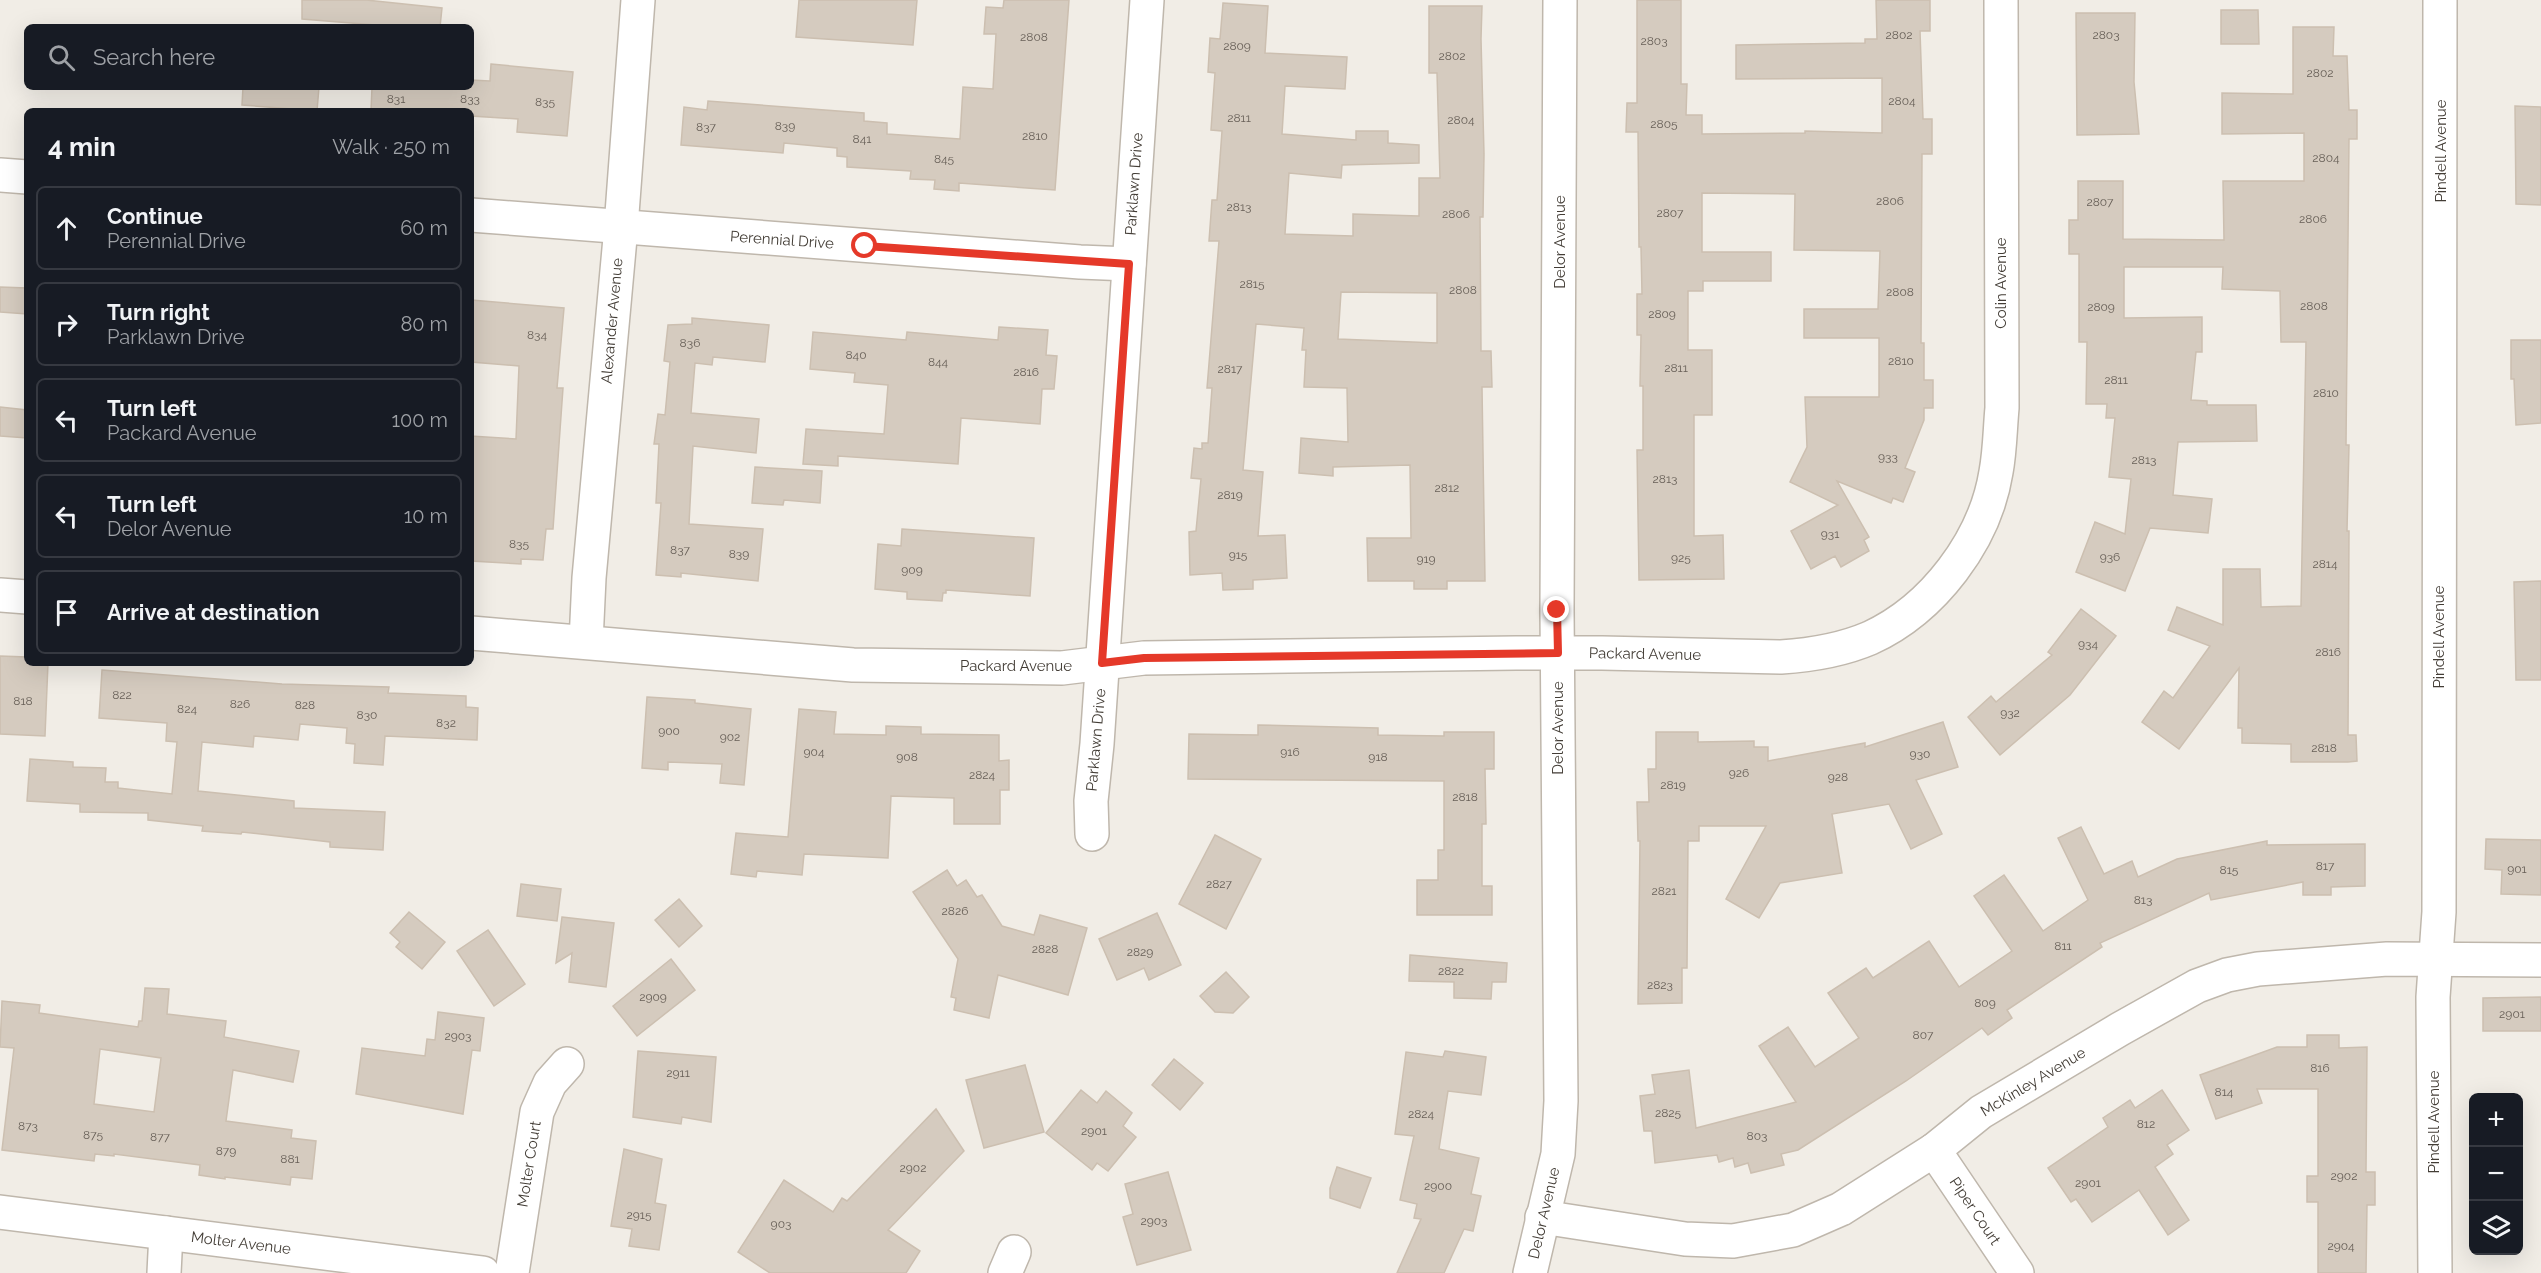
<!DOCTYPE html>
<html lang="en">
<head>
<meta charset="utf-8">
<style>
  body { margin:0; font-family:Raleway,sans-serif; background:#20242c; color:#f1f3f6 }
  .controls { position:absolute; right:18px; bottom:18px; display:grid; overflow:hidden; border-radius:9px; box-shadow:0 6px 24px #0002 }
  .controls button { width:54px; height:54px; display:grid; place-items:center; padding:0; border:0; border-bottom:2px solid #363941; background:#171b24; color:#f1f3f6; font:30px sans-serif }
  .stop { position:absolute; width:18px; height:18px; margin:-14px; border:4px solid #e53929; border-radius:50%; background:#fff }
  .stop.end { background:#e53929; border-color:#fff; box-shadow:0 2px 6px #0008 }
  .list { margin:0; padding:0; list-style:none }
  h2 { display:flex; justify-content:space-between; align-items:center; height:78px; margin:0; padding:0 24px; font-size:26px }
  h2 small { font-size:20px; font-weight:400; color:#9ea1a6 }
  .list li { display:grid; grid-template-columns:39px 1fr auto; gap:18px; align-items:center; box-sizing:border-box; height:84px; margin:0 12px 12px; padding:0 12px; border:2px solid #363941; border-radius:9px }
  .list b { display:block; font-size:22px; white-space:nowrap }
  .list p { margin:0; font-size:20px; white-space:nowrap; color:#9ea1a6 }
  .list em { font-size:20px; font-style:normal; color:#9ea1a6 }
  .icon { flex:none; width:33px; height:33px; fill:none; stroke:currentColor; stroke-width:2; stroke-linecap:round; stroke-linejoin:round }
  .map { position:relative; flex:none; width:2541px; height:1273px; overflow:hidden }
  .search { position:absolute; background:#171b24; box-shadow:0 6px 24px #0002; left:24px; top:24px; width:450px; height:66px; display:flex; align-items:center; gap:15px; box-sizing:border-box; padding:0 21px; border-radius:9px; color:#9ea1a6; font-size:22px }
  .panel { position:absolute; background:#171b24; box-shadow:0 6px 24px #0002; left:24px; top:108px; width:450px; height:558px; border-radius:9px }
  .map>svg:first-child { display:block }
  .building { fill:#d5cbbf; stroke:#ccbfb0; stroke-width:1.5; fill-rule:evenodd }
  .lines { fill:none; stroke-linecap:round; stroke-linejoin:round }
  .minor-casing { stroke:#bfb7ac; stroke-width:36 }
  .minor { stroke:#fff; stroke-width:33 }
  .route { stroke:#e53929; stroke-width:8 }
  .labels { text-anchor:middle; stroke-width:4.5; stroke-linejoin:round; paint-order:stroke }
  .number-label { font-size:12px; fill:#686058 }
  .street-label { font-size:15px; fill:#433d36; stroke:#fff }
</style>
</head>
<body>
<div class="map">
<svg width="2541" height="1273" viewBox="0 0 2541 1273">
  <rect width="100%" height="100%" fill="#f1ede6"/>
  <g class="building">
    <polygon points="302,0 366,0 442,8 440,27 400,27 302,19"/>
    <polygon points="799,0 917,0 913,45 796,37"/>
    <polygon points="1004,0 1069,0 1055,190 959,183 959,191 934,189 935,180 910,179 911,171 847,167 847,157 837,156 837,148 784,143 783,153 681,145 684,107 707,110 708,101 864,113 864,121 887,123 887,134 960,139 963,87 993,89 996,34 984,34 986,7 1003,8"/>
    <polygon points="1637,0 1681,0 1681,84 1687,84 1686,115 1702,115 1702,134 1805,133 1805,131 1882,133 1882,78 1736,79 1736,45 1865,43 1865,39 1877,39 1876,0 1930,0 1930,31 1920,31 1923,119 1932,119 1932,154 1922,154 1921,343 1924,343 1924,380 1933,380 1933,408 1924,408 1924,420 1905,468 1915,472 1903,502 1893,498 1891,503 1837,481 1869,537 1864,540 1869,551 1841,567 1835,556 1811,569 1791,531 1838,505 1790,482 1807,447 1805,397 1879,397 1879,338 1804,338 1804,309 1878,309 1880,251 1794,250 1795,194 1702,193 1702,252 1771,252 1771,281 1703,281 1703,291 1688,291 1688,350 1712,350 1712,415 1694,415 1694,536 1723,535 1724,579 1639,580 1637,450 1643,450 1643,386 1640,386 1641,335 1637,335 1637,294 1642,294 1641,247 1639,247 1638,132 1626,132 1627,103 1637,103"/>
    <path d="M1223,3L1268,6L1265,53L1347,57L1345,89L1285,86L1282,134L1356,140V131H1388V143L1419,145V163L1342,165L1341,178L1289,173L1285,234L1353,236V214L1419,216V178H1440L1437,73H1429V6H1482L1481,39L1484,154L1483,217H1480L1481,351H1491L1492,387H1482L1485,581H1447V589H1414V581H1368L1367,538H1411L1410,465L1333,467V476L1299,473L1301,438L1348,442L1347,388L1304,387L1306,350H1302L1304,328L1256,324L1243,470L1263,472L1258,536L1285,535L1287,578L1253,580V589L1223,590L1222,573L1190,575L1189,532L1196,531L1201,479L1191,478L1194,448L1202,449V443H1208L1212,388H1207L1219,241H1209L1212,200H1217L1222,131L1211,130L1215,73L1208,72L1210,38L1220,39ZM1341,292L1437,293V343L1338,339Z"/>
    <polygon points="2221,10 2258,10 2259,44 2221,44"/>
    <polygon points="2076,13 2135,13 2134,82 2139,134 2077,135"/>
    <polygon points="2293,27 2334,27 2333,56 2347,56 2349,110 2357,110 2357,139 2349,139 2346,445 2349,445 2347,531 2349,531 2348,735 2356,735 2357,761 2348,762 2291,762 2291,744 2242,743 2242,728 2238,728 2239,668 2179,749 2142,722 2164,691 2173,698 2210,646 2168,630 2177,607 2223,625 2223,569 2260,569 2261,607 2301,606 2306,342 2281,342 2280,291 2222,289 2223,267 2124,267 2124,318 2202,317 2202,352 2196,352 2191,400 2207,401 2207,405 2256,405 2257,441 2178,442 2173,495 2212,499 2208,533 2150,528 2125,591 2076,572 2095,522 2125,534 2131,479 2109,477 2115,418 2106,418 2107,404 2086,404 2087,342 2079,342 2079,254 2069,254 2069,220 2078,220 2078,181 2123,181 2123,239 2224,240 2223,181 2304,181 2304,133 2222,134 2222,93 2293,94"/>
    <polygon points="491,64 573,72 567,136 517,132 518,119 471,116 471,111 371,111 372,87 471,87 471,80 490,81"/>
    <polygon points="243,87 319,87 317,111 242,105"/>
    <polygon points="2515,106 2541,107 2541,205 2516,204"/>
    <polygon points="0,287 27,288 27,314 0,312"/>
    <polygon points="471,300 564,308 557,388 563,388 553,529 546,529 543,560 521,559 521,564 471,561 471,436 516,439 519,366 471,362"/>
    <polygon points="692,318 769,325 765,362 713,357 712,365 695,363 691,413 759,419 756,453 693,446 689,524 763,529 758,581 681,573 681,577 656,575 661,503 656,503 659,444 654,444 658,414 665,415 670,362 664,361 668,325 692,324"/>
    <polygon points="999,327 1048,330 1046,355 1057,356 1054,389 1042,389 1040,424 961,418 958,464 838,456 838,466 803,464 806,429 884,434 888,385 854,382 855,373 810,369 813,332 906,340 907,332 998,340"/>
    <polygon points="2511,340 2541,340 2541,423 2516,425 2514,379 2511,379"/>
    <polygon points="0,407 27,410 27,438 0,436"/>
    <polygon points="755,467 822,471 820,503 784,500 783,505 752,503"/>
    <polygon points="902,529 1034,538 1030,596 946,590 946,593 943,593 942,601 907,599 907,592 875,589 878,544 901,546"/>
    <polygon points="2541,581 2541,680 2516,680 2514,582"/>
    <polygon points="2081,609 2116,636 2070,695 2000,755 1968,717 1991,696 1996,702 2052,655 2048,652"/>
    <polygon points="0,656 27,657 27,663 48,663 45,736 0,734"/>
    <polygon points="102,670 282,684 389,687 388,693 466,696 466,707 478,708 477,740 385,736 383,765 354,763 355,744 346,743 347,728 300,724 298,740 254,736 253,747 202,742 198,791 294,801 294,808 385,812 383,850 330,847 330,842 242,832 241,834 202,831 203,826 148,820 148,813 80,812 80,804 27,801 30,759 73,762 73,767 106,768 105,782 118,782 118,788 172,794 177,742 166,741 167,723 99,718"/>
    <polygon points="647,697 695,700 695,703 751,709 744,785 720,783 722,764 668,762 668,770 642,768"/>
    <polygon points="799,709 836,712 834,734 886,735 886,726 921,727 921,734 999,735 999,761 1009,760 1009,790 1000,790 1000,824 954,824 954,798 891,796 888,858 804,854 802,875 757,871 756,877 731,874 736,833 788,837"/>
    <polygon points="1943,722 1958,767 1916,780 1942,834 1911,849 1889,804 1832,814 1842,873 1780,883 1759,918 1726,899 1766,826 1699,826 1699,841 1688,841 1687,968 1682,968 1682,1003 1638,1004 1640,841 1638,841 1637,802 1649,802 1648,769 1656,769 1656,732 1698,732 1698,742 1754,741 1754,747 1768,747 1768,761 1865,743 1865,747"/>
    <polygon points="1258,725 1378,728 1378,735 1444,736 1444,732 1494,732 1494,769 1485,769 1486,824 1482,824 1482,886 1492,886 1492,915 1417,915 1417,880 1438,880 1438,850 1444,850 1444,781 1188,779 1189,734 1258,735"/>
    <polygon points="2081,827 2104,874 2132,861 2138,877 2177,859 2267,841 2267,845 2365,844 2365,886 2331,887 2331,895 2303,895 2303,882 2211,900 2209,893 2100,943 2102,947 2007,1010 2012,1018 1988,1035 1982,1028 1906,1081 1798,1150 1781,1154 1784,1165 1751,1173 1748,1163 1735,1167 1733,1158 1719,1162 1717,1155 1655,1163 1652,1131 1644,1131 1640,1096 1655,1094 1652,1075 1689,1070 1696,1128 1796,1102 1759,1046 1788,1027 1815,1067 1859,1038 1828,993 1866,968 1873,978 1929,941 1959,987 2012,951 1974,896 2004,875 2043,931 2088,900 2058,838"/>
    <polygon points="1215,835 1261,859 1226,929 1179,904"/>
    <polygon points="2486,839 2541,840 2541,895 2501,894 2502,870 2485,869"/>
    <polygon points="947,870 957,886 966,880 977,897 982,895 1002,926 1034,935 1040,915 1087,928 1068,995 998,975 989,1018 954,1010 956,998 951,997 958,959 913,892"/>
    <polygon points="521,884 561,889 557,921 517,916"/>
    <polygon points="679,899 702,926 679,947 655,920"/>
    <polygon points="409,912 445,942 422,969 396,947 400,942 390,933"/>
    <polygon points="1157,913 1181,965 1149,980 1144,968 1117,980 1099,939"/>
    <polygon points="562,917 614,923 606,987 569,982 572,953 556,963"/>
    <polygon points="488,930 525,984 494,1006 457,951"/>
    <polygon points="1410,955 1507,963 1506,982 1492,982 1491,999 1454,998 1454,982 1409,981"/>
    <polygon points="671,959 695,990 637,1036 613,1006"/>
    <polygon points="1226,972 1249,997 1233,1013 1215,1012 1200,996"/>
    <path d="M145,988L169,989L167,1014L226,1021L224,1037L299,1051L293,1082L233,1070L226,1121L292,1130L291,1138L316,1141L312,1179L291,1177L290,1185L225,1177V1179L199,1175L200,1165L114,1154V1156L95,1154L94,1161L2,1150L14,1048L0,1047L2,1001L40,1005L39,1013L138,1027L139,1021H142ZM100,1049L161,1058L154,1112L94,1104Z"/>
    <polygon points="2541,997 2541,1031 2483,1031 2483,998"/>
    <polygon points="438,1012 484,1018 480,1051 472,1050 463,1114 356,1094 362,1048 425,1056 427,1039 435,1040"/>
    <polygon points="2307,1035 2339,1035 2339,1048 2367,1047 2366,1172 2375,1172 2375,1205 2367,1205 2366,1273 2318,1273 2318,1202 2307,1202 2307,1176 2318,1176 2318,1089 2257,1089 2262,1103 2216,1119 2200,1075 2277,1047 2307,1047"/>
    <polygon points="638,1051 716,1057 711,1122 682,1117 681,1124 633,1117"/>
    <polygon points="1445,1051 1486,1057 1481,1095 1448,1091 1439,1149 1479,1158 1471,1194 1481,1196 1473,1231 1464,1229 1444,1273 1397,1273 1421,1219 1414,1218 1417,1204 1400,1200 1414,1136 1395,1134 1406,1052 1443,1057"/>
    <polygon points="1174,1059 1203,1083 1180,1110 1152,1085"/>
    <polygon points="1025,1065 1044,1132 984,1148 966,1080"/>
    <polygon points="1081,1090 1097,1103 1106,1091 1132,1113 1123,1126 1136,1137 1108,1171 1097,1163 1092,1170 1046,1133"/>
    <polygon points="2162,1090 2189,1130 2167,1145 2173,1154 2155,1167 2189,1220 2168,1235 2139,1190 2092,1222 2076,1199 2071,1202 2048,1168 2108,1127 2103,1118 2130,1100 2135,1108"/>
    <polygon points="936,1109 964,1151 888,1230 920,1251 906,1273 770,1273 738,1252 784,1180 833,1212 842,1198 847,1201"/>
    <polygon points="624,1149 662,1159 655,1203 666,1205 659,1250 629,1246 632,1229 611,1226"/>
    <polygon points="1337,1167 1371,1178 1360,1208 1330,1198 1330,1188"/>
    <polygon points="1168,1172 1191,1250 1137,1265 1123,1217 1133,1214 1125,1184"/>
  </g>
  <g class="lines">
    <g class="minor-casing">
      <g id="minor">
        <polyline points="0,175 27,177"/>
        <polyline points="471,215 1080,262 1129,264"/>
        <polyline points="0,595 27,597"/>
        <path d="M471,633L853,665L1062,668L1144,658L1516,653H1602L1781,657C1812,655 1842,650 1870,638C1933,609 1985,541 1996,472C2000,451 2000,429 2002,408L2001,0"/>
        <polyline points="586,642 589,578 621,227 638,0"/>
        <polyline points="1092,834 1091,801 1097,744 1147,0"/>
        <polyline points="1934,1150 2017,1273"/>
        <polyline points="0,1212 483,1273"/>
        <polyline points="1542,1217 1685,1239 1733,1241 1793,1230 1841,1209 1934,1150 1981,1112 2120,1029 2197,986 2227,975 2258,969 2387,959 2541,960"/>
        <polyline points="164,1273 166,1233"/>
        <polyline points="512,1273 537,1112 550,1083 567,1064"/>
        <polyline points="1005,1273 1014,1252"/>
        <polyline points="1530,1273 1558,1154 1561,1101 1557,610 1560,0"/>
        <polyline points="2435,1273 2433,997 2439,912 2440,0"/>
      </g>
    </g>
    <use href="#minor" class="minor"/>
  </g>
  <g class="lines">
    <polyline class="route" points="865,246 1129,264 1102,663 1144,658 1558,653 1557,610"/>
  </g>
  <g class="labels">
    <g class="number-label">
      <text x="1899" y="39">2802</text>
      <text x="2106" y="39">2803</text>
      <text x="1034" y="41">2808</text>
      <text x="1654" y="45">2803</text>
      <text x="1237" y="50">2809</text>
      <text x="1452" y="60">2802</text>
      <text x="2320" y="77">2802</text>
      <text x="396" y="103">831</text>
      <text x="470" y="103">833</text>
      <text x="1902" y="105">2804</text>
      <text x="545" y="106">835</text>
      <text x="1239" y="122">2811</text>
      <text x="1461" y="124">2804</text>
      <text x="1664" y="128">2805</text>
      <text x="785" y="130">839</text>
      <text x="706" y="131">837</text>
      <text x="1035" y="140">2810</text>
      <text x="862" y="143">841</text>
      <text x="2326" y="162">2804</text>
      <text x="944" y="163">845</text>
      <text x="1890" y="205">2806</text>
      <text x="2100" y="206">2807</text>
      <text x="1239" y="211">2813</text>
      <text x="1670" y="217">2807</text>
      <text x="1456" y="218">2806</text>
      <text x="2313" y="223">2806</text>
      <text x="1252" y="288">2815</text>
      <text x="1463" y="294">2808</text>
      <text x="1900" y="296">2808</text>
      <text x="2314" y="310">2808</text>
      <text x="2101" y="311">2809</text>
      <text x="1662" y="318">2809</text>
      <text x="537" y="339">834</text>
      <text x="690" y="347">836</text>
      <text x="856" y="359">840</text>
      <text x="1901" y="365">2810</text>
      <text x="938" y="366">844</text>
      <text x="1676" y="372">2811</text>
      <text x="1230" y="373">2817</text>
      <text x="1026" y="376">2816</text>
      <text x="2116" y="384">2811</text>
      <text x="2326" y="397">2810</text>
      <text x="1888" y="461">933</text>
      <text x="2144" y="464">2813</text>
      <text x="1665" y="483">2813</text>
      <text x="1447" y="492">2812</text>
      <text x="1230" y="499">2819</text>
      <text x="1830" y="538">931</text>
      <text x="519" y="548">835</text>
      <text x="680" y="554">837</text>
      <text x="739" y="558">839</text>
      <text x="1238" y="559">915</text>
      <text x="2110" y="561">936</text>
      <text x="1681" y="562">925</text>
      <text x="1426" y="563">919</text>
      <text x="2325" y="568">2814</text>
      <text x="912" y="574">909</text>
      <text x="2088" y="648">934</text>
      <text x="2328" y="656">2816</text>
      <text x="122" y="699">822</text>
      <text x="23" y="705">818</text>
      <text x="240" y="708">826</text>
      <text x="305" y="709">828</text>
      <text x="187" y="713">824</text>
      <text x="2010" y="717">932</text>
      <text x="367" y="719">830</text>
      <text x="446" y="727">832</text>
      <text x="669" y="735">900</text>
      <text x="730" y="741">902</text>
      <text x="2324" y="752">2818</text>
      <text x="814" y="756">904</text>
      <text x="1290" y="756">916</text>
      <text x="1920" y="758">930</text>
      <text x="907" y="761">908</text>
      <text x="1378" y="761">918</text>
      <text x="1739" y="777">926</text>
      <text x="982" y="779">2824</text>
      <text x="1838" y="781">928</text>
      <text x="1673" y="789">2819</text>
      <text x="1465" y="801">2818</text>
      <text x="2325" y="870">817</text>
      <text x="2517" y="873">901</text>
      <text x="2229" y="874">815</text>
      <text x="1219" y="888">2827</text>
      <text x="1664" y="895">2821</text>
      <text x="2143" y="904">813</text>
      <text x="955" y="915">2826</text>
      <text x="2063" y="950">811</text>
      <text x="1045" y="953">2828</text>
      <text x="1140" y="956">2829</text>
      <text x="1451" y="975">2822</text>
      <text x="1660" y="989">2823</text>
      <text x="653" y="1001">2909</text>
      <text x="1985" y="1007">809</text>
      <text x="2512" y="1018">2901</text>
      <text x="1923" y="1039">807</text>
      <text x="458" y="1040">2903</text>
      <text x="2320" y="1072">816</text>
      <text x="678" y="1077">2911</text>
      <text x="2224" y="1096">814</text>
      <text x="1668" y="1117">2825</text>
      <text x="1421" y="1118">2824</text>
      <text x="2146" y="1128">812</text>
      <text x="28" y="1130">873</text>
      <text x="1094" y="1135">2901</text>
      <text x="93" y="1139">875</text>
      <text x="1757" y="1140">803</text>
      <text x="160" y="1141">877</text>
      <text x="226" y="1155">879</text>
      <text x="290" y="1163">881</text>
      <text x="913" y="1172">2902</text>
      <text x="2344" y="1180">2902</text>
      <text x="2088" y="1187">2901</text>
      <text x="1438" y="1190">2900</text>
      <text x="639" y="1219">2915</text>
      <text x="1154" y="1225">2903</text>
      <text x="781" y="1228">903</text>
      <text x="2341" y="1250">2904</text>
    </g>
    <g class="street-label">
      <text transform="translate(2441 151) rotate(-90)" y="5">Pindell Avenue</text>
      <text transform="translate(1134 184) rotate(-86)" y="5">Parklawn Drive</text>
      <text transform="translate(782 240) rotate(4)" y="5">Perennial Drive</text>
      <text transform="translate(1560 242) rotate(-90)" y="5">Delor Avenue</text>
      <text transform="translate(2001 283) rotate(-90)" y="5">Colin Avenue</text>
      <text transform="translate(612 321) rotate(-85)" y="5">Alexander Avenue</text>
      <text transform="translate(2439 637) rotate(-90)" y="5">Pindell Avenue</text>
      <text transform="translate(1645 654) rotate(1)" y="5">Packard Avenue</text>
      <text x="1016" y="671">Packard Avenue</text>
      <text transform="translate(1558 728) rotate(-90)" y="5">Delor Avenue</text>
      <text transform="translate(1096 740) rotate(-85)" y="5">Parklawn Drive</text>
      <text transform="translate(2033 1082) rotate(-31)" y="5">McKinley Avenue</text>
      <text transform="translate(2434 1122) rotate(-90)" y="5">Pindell Avenue</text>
      <text transform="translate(529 1164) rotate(-81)" y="5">Molter Court</text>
      <text transform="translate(1975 1211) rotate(56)" y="5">Piper Court</text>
      <text transform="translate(1544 1213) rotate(-77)" y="5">Delor Avenue</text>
      <text transform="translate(241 1243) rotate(7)" y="5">Molter Avenue</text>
    </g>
  </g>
</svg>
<div class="controls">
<button>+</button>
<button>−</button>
<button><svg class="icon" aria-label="layers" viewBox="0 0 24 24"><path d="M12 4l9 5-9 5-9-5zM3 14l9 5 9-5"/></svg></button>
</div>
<div class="stop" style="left:865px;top:246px"></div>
<div class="stop end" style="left:1557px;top:610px"></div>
<div class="search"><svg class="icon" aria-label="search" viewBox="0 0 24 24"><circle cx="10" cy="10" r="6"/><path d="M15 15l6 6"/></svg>Search here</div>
<section class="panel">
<h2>4 min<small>Walk · 250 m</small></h2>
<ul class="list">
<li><svg class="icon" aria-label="ahead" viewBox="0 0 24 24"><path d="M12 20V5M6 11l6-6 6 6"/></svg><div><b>Continue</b><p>Perennial Drive</p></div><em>60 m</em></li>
<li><svg class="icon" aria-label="right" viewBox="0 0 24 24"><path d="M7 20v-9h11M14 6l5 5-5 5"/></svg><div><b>Turn right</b><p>Parklawn Drive</p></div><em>80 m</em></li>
<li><svg class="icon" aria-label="left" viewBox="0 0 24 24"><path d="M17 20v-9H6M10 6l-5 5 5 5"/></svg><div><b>Turn left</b><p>Packard Avenue</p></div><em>100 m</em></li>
<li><svg class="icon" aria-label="left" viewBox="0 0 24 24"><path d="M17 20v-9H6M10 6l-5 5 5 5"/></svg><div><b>Turn left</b><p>Delor Avenue</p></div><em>10 m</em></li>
<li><svg class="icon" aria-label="arrive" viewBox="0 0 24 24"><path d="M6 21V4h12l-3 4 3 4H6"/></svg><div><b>Arrive at destination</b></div></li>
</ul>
</section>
</div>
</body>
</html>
